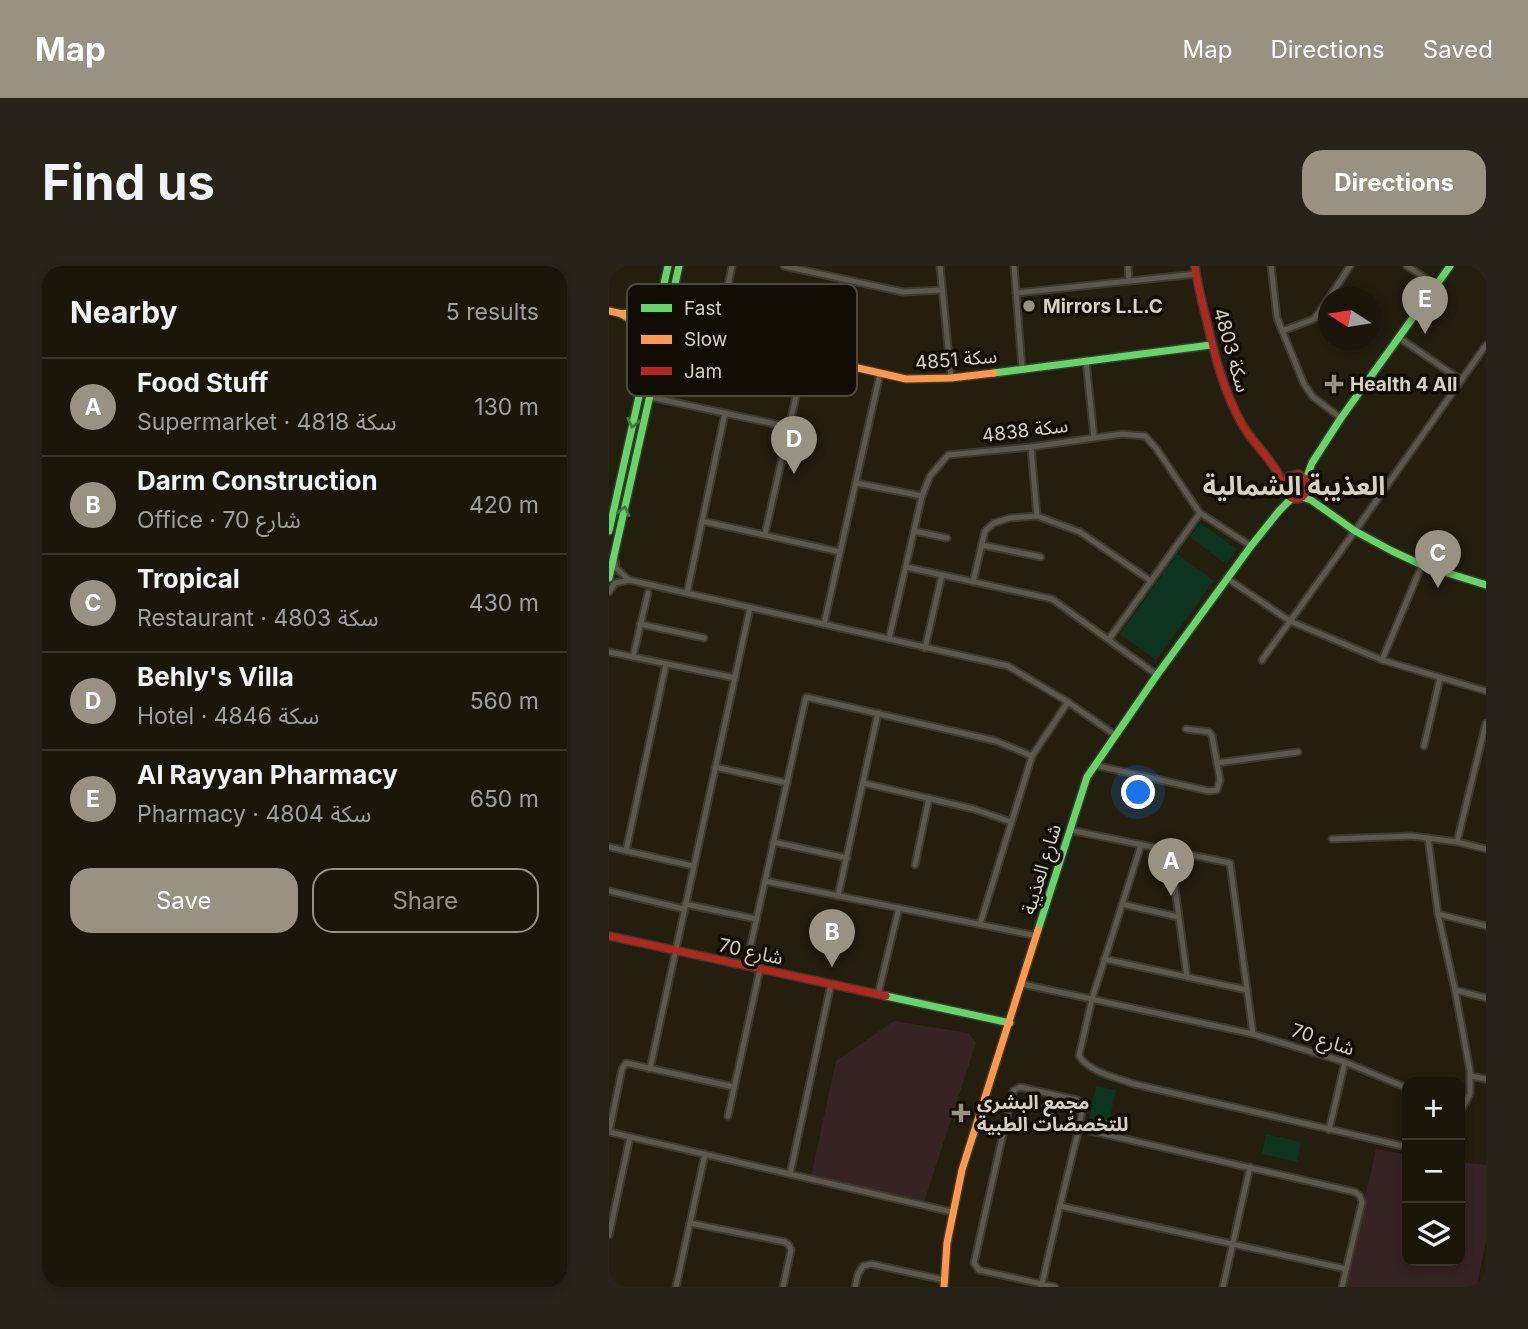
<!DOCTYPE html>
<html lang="en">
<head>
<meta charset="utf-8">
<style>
  body { margin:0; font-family:Inter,"Noto Sans Arabic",sans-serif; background:#272318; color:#f1f3f6 }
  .controls { position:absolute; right:21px; bottom:21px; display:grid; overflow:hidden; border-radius:14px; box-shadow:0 4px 10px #0003 }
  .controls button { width:63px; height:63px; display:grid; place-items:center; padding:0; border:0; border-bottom:2px solid #38352b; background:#1a160a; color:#f1f3f6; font:35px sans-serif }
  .compass { position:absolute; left:709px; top:21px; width:63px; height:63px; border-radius:50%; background:#1a160a; box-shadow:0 4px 10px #0003; rotate:282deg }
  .you { position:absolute; left:530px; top:527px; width:24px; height:24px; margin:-18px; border:5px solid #fff; border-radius:50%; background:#1a73e8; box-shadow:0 0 0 10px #1a73e833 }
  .badge { display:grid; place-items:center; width:46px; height:46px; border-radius:50%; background:#979282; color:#fff; font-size:23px; font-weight:700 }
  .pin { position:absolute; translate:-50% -58px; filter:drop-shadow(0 2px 4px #0008) }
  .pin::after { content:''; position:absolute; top:37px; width:24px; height:21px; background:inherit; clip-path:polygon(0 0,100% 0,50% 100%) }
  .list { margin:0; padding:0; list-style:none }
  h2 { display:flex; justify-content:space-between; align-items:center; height:91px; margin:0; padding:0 28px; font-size:30px }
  h2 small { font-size:23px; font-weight:400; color:#9f9f9c }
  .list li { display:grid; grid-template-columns:46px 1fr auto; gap:21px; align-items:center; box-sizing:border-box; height:98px; padding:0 28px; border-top:2px solid #38352b }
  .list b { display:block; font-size:26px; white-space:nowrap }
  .list p { margin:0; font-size:23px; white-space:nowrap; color:#9f9f9c }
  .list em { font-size:23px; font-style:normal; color:#9f9f9c }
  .actions { display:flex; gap:14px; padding:21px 28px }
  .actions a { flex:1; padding:16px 0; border:2px solid #979282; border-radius:21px; text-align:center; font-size:24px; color:#979282 }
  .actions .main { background:#979282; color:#fff }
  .icon { flex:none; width:38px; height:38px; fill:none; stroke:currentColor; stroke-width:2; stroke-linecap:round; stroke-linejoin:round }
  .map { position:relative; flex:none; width:877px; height:1021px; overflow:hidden; border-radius:21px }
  header { display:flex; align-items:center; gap:42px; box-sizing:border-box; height:98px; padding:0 35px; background:#979282; color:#fff }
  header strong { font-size:33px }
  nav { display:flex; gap:38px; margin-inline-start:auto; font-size:24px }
  .intro { display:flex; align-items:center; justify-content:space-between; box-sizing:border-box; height:168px; padding:0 42px }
  h1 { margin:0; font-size:49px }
  .button { padding:18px 32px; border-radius:21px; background:#979282; color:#fff; font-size:24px; font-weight:700 }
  main { display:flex; gap:42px; padding:0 42px }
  aside { flex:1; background:#1a160a; border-radius:21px; box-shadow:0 4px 10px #0003 }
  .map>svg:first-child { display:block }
  .industrial { fill:#362425 }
  .green { fill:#0d351e }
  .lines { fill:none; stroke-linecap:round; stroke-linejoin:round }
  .street-casing { stroke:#3d3a2e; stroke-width:9 }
  .fast-casing { stroke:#3d3a2e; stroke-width:10 }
  .slow-casing { stroke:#3d3a2e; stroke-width:10 }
  .jam-casing { stroke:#3d3a2e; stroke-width:10 }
  .street { stroke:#5c584c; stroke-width:5 }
  .fast { stroke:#63d668; stroke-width:7 }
  .slow { stroke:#ff974d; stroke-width:7 }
  .jam { stroke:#b3261e; stroke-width:7 }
  .oneway { stroke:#3e7c3b }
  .poi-dot { fill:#979282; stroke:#110d03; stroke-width:2.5 }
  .labels { text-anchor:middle; stroke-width:7; stroke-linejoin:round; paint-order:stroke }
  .poi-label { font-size:19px; font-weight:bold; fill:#d6d1c0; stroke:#110d03; text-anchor:start }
  .street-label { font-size:19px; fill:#d6d1c0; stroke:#110d03 }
  .district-label { font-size:26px; font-weight:bold; fill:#d6d1c0; stroke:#110d03 }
  .key { fill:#110d03; stroke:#4c483c; stroke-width:2 }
  .key-label { font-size:19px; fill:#d6d1c0 }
</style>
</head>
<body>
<header>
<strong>Map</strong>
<nav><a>Map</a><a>Directions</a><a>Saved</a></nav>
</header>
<div class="intro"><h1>Find us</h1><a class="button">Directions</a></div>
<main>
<aside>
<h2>Nearby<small>5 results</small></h2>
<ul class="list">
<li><span class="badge">A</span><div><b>Food Stuff</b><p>Supermarket · سكة 4818</p></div><em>130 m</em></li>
<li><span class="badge">B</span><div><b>Darm Construction</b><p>Office · شارع 70</p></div><em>420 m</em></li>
<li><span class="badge">C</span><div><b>Tropical</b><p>Restaurant · سكة 4803</p></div><em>430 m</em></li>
<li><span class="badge">D</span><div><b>Behly's Villa</b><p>Hotel · سكة 4846</p></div><em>560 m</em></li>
<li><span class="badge">E</span><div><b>Al Rayyan Pharmacy</b><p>Pharmacy · سكة 4804</p></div><em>650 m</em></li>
</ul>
<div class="actions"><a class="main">Save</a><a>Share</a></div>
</aside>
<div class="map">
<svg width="877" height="1021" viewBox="0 0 877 1021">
  <rect width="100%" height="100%" fill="#231e0e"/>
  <g class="industrial">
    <polygon points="285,755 360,767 367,777 315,936 202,910 227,795"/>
    <polygon points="767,883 798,889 798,995 851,995 851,896 877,899 877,976 868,1018 877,1021 736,1021"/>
  </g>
  <g class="green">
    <polygon points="591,257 628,283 617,298 581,271"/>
    <polygon points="568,288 605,315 547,394 511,368"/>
    <polygon points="487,820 507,824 499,861 479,857"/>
    <polygon points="657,868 692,876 688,896 653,888"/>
  </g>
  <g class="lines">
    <g class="street-casing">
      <g id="street">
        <polyline points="175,0 294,26 333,24"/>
        <polyline points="331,0 342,112"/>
        <polyline points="405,0 413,102"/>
        <polyline points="519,0 520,15"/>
        <polyline points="662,0 668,52 695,118 704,131 732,152"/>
        <polyline points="798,0 827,19"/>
        <polyline points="407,27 587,8"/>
        <polyline points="720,32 741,0"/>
        <polyline points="673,65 705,53 720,32"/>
        <polyline points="108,70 123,0"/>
        <polyline points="789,71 852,114"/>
        <polyline points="477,95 485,171"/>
        <polyline points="41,131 180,161"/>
        <polyline points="422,181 428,250"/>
        <polyline points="247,217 313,230"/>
        <polyline points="93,255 231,286"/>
        <polyline points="305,265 338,272"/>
        <polyline points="156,268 196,90"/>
        <polyline points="373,279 432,291"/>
        <polyline points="6,295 7,302 20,314 399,400 459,436 506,469"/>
        <polyline points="297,301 443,333 548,409"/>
        <polyline points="619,313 681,355 773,394 877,425"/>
        <polyline points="364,316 376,265 385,257 401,252 428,250 471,266 542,315"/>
        <polyline points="0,326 6,317 20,314"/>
        <polyline points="78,327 116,147"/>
        <polyline points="31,358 95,372"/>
        <polyline points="215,358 271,108"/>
        <polyline points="280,373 313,230 321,210 339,189 422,181 513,168 536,170 547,182 591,247 642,280"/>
        <polyline points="500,373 591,247"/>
        <polyline points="316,382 333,309"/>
        <polyline points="0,386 126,412"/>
        <polyline points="24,391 39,327"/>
        <polyline points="653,394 746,265 877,79"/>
        <polyline points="773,394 813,299"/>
        <polyline points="815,480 831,412"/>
        <polyline points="608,497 689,486"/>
        <polyline points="485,499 600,525 608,524 611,514 603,470 600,466 577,463"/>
        <polyline points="106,501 178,517"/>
        <polyline points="254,517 365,543 402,556"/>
        <polyline points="461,564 621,597 644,768"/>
        <polyline points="819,572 829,648 846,724 861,805 861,828 851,846"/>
        <polyline points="723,573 803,570 848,576 877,583"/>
        <polyline points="164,576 238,592"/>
        <polyline points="848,576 877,457"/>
        <path d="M532,579L483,733L470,790C482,807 506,811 525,818L798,881"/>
        <polyline points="0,581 84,600"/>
        <polyline points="17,585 57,398"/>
        <polyline points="561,585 578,711"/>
        <polyline points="306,599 320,532"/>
        <polyline points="156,615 428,670"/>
        <polyline points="0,625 75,643"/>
        <polyline points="229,630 269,447"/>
        <polyline points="76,638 147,653"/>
        <polyline points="513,638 569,651"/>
        <polyline points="829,648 877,660"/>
        <polyline points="371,658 423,490 459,436"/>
        <polyline points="495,693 638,724"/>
        <polyline points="137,700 197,431 387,475 423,490"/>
        <polyline points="413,718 644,768 736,796 798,822"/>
        <polyline points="846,724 877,732"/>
        <polyline points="269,728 290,642"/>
        <polyline points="41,803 141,342"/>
        <polyline points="862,810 877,813"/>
        <polyline points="125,821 17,797 13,803 0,866 343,946"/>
        <polyline points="119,850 151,703"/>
        <polyline points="469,862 746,926 751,930 753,936 733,1021"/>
        <polyline points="720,864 736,796"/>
        <polyline points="181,908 222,718"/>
        <polyline points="451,940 737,1003"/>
        <polyline points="81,957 176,976 180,979 182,984 174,1021"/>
        <polyline points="0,969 21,871"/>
        <polyline points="67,1021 96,888"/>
        <polyline points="246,1021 249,1008 254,1000 262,998 335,1014"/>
        <path d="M432,1021L433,1018C442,978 451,939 461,899C465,880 472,860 473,840L468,834L411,821L405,824L403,828L365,997L370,1004L446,1021"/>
        <polyline points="614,1021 641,901"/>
      </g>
    </g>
    <g class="fast-casing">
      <g id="fast">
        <polyline points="67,32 69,47 87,62"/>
        <path d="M12,48C29,45 41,45 49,28"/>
        <path d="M12,48C28,57 36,60 39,80"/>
        <polyline points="385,107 602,79"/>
        <polyline points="697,213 703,197 732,152 841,0"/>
        <polyline points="693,231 702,234 746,265 783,285 813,299 877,319"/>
        <polyline points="0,265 59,0"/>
        <polyline points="0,312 70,0"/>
        <polyline points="429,664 478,511 548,409 642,280 670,245 683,232"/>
        <polyline points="277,730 401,757"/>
      </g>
    </g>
    <g class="slow-casing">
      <g id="slow">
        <polyline points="0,45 18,49 48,52 85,61"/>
        <path d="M22,51C47,61 70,68 97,67L297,113L342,112L385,107"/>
        <polyline points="55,83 65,70 81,68"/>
        <polyline points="335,1021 338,977 353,904 429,664"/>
      </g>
    </g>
    <g class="jam-casing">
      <g id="jam">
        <path d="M586,0C588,16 592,32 596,48C605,87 614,125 634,160C644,176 657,188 667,204C673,212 674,233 687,233C694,233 696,228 699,223L697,213L690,208L680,210L675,217"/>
        <polyline points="0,670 277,730"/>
      </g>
    </g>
    <use href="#street" class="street"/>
    <use href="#fast" class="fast"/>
    <use href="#slow" class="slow"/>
    <use href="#jam" class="jam"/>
  </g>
  <defs><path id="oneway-chevron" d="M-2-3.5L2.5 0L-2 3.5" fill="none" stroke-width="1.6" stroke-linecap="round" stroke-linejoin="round" transform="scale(1.75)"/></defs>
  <g class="oneway">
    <use href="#oneway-chevron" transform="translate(24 157) rotate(103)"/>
    <use href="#oneway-chevron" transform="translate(15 245) rotate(-77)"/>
  </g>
  <g class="poi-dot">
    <circle cx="420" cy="40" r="7"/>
    <path d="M721.5 107.5h7v7h7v7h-7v7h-7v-7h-7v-7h7z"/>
    <path d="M348.5 836.5h7v7h7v7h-7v7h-7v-7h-7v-7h7z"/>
  </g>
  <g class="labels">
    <g class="poi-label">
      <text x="434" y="47">Mirrors L.L.C</text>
      <text x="741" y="125">Health 4 All</text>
      <text x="368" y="843">مجمع البشرى<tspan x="368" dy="22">للتخصصّات الطبية</tspan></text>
    </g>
    <g class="street-label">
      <text transform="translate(623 84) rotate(74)" y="7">سكة 4803</text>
      <text transform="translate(347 93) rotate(-5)" y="7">سكة 4851</text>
      <text transform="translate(416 164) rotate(-7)" y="7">سكة 4838</text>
      <text transform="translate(432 603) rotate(-73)" y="7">شارع العذيبة</text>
      <text transform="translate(142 685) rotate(12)" y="7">شارع 70</text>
      <text transform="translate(714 773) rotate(18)" y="7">شارع 70</text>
    </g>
    <g class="district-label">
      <text x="685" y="229">العذيبة الشمالية</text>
    </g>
  </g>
  <rect x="18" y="18" width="230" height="112" rx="10" class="key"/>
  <rect x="32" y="38" width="31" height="8" fill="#63d668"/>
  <rect x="32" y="69" width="31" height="9" fill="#ff974d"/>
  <rect x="32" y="101" width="31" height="8" fill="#b3261e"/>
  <g class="key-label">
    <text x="75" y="49">Fast</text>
    <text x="75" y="80">Slow</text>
    <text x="75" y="112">Jam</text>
  </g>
</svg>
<div class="controls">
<button>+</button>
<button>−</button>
<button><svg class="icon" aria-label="layers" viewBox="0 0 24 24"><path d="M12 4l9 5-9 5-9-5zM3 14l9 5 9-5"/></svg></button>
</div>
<svg class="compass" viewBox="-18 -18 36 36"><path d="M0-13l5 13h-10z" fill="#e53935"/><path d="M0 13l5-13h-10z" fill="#9f9f9c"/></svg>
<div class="you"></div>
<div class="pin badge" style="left:562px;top:630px">A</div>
<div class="pin badge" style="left:223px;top:701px">B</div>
<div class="pin badge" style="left:829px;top:322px">C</div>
<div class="pin badge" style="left:185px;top:208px">D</div>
<div class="pin badge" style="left:816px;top:68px">E</div>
</div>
</main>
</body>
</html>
